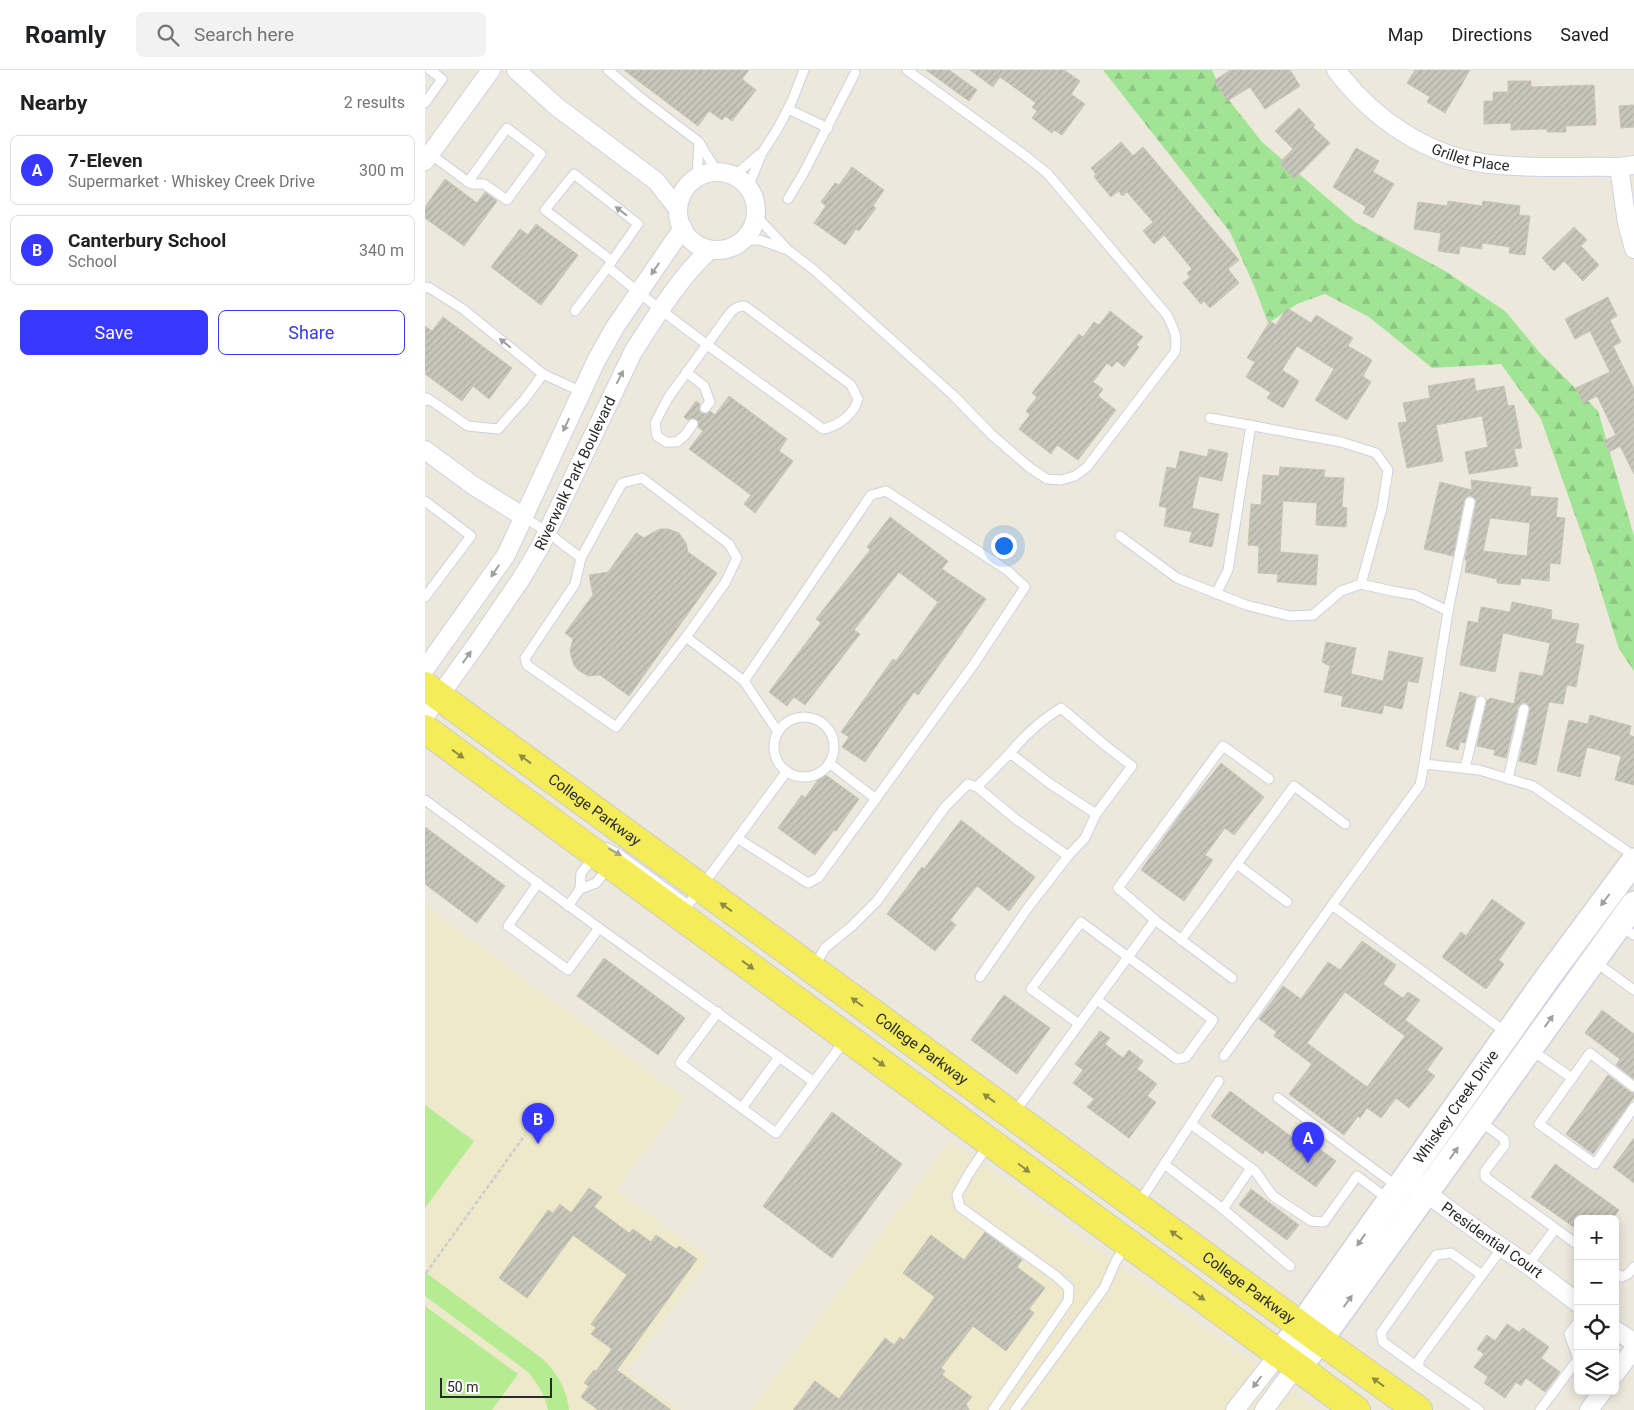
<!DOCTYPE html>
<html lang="en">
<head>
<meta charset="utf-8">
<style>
  body { margin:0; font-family:Roboto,sans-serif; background:#f2f2f2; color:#202124 }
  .controls { position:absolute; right:15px; bottom:15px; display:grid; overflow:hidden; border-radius:8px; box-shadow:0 2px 12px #0003 }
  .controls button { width:45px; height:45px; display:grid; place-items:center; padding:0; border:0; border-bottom:1px solid #e0e0e0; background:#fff; color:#202124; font:25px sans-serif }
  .scale { position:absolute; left:15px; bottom:12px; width:112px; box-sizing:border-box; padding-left:5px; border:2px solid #2a2a2a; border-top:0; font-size:14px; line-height:18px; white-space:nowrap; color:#2a2a2a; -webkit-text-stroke:4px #fff; paint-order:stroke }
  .you { position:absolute; left:578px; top:475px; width:18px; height:18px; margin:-12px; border:4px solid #fff; border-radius:50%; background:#1a73e8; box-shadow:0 0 0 8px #1a73e833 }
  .badge { display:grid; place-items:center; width:32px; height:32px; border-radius:50%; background:#3737fe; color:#fff; font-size:16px; font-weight:700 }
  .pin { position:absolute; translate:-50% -41px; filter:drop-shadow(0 1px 2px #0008) }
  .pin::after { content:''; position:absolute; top:26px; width:18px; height:15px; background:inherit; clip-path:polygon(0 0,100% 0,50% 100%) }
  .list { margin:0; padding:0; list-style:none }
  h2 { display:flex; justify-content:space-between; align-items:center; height:65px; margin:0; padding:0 20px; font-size:21px }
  h2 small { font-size:16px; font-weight:400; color:#757577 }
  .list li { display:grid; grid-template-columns:32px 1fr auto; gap:15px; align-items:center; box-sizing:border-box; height:70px; margin:0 10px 10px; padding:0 10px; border:1px solid #e0e0e0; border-radius:8px }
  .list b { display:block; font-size:19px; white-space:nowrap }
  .list p { margin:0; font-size:16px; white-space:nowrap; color:#757577 }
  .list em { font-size:16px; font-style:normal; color:#757577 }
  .actions { display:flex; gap:10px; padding:15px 20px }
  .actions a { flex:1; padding:11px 0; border:1px solid #3737fe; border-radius:8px; text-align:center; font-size:18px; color:#3737fe }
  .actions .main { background:#3737fe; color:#fff }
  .icon { flex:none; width:28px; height:28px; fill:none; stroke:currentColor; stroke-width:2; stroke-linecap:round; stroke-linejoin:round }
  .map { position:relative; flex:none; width:1209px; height:1340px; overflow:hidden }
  header { display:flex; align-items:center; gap:30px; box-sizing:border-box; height:70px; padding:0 25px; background:#fff; border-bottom:1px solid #e0e0e0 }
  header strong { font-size:24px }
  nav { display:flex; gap:28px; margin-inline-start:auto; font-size:18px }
  .search { width:350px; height:45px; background:#f2f2f2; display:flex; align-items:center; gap:12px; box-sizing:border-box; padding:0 18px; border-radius:8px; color:#757577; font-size:19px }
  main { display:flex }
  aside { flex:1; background:#fff }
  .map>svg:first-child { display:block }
  .education { fill:#eee9ca }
  .forest { fill:url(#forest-firs) }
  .pitch { fill:#b5ec92 }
  .building { fill:url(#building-hatch); stroke:#c8c4b5; fill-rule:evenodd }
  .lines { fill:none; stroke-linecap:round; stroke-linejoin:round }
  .lane-casing { stroke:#d0d0e3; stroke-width:11 }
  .street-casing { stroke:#d0d0e3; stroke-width:20 }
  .secondary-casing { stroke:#d0d0e3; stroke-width:28 }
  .primary-casing { stroke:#ccc; stroke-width:30 }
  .path { stroke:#ccc; stroke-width:2.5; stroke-dasharray:4 2.5; stroke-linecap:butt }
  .lane { stroke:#fff; stroke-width:9 }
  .street { stroke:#fff; stroke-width:18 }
  .secondary { stroke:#fff; stroke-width:25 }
  .primary { stroke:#f4ec59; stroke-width:28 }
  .oneway { fill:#9f9f9f }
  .oneway2 { fill:#8f8b42 }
  .labels { text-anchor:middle; stroke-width:4; stroke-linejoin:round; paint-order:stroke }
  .street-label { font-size:15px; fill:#2a2a2a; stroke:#fff }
</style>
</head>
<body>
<header>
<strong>Roamly</strong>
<div class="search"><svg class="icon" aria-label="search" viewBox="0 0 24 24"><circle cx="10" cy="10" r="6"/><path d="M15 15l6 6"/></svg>Search here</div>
<nav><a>Map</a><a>Directions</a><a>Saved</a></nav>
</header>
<main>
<aside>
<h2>Nearby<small>2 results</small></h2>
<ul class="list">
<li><span class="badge">A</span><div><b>7-Eleven</b><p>Supermarket · Whiskey Creek Drive</p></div><em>300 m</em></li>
<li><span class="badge">B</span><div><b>Canterbury School</b><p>School</p></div><em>340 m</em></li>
</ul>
<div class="actions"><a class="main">Save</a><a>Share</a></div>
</aside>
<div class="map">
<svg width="1209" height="1340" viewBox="0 0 1209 1340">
  <defs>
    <pattern id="forest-firs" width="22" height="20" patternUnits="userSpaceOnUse" patternTransform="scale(1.25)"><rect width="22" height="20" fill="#a2e496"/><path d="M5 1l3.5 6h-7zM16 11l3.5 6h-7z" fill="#8cc481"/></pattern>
    <pattern id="building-hatch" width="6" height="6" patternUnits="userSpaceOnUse" patternTransform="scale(1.25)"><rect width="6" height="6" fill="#c7c6ba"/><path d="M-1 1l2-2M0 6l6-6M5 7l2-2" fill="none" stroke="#abaaa0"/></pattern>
  </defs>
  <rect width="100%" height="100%" fill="#ece8db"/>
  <g class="education">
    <polygon points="0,836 259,1028 191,1120 284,1189 202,1301 254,1340 0,1340"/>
    <polygon points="525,1071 713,1210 892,1340 326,1340"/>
  </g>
  <polygon class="forest" points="678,0 787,0 796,20 837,72 930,152 1020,201 1080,241 1115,283 1173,341 1209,466 1209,601 1194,579 1167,493 1116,349 1076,294 1007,298 944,247 900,224 872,234 843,253 830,218 805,162"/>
  <g class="pitch">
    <polygon points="0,1035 49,1071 0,1138"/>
    <path d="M0,1202L118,1289C132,1304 142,1319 144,1340H123C120,1325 113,1314 103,1302L0,1226Z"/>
    <polygon points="0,1236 93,1304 67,1340 0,1340"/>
  </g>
  <g class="building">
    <polygon points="199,0 324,0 317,9 331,20 307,51 300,46 297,50 284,41 273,56"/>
    <polygon points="501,0 524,0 552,20 544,31"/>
    <polygon points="545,0 639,0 655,11 646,24 660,34 637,65 629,60 627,63 607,48 612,41 607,37 611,33 575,7 568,17"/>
    <polygon points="805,0 865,0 875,16 840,39 825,17 802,31 789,11"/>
    <polygon points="990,0 1045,0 1020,43 1002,32 1005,27 982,13"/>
    <polygon points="1083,11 1106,11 1106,17 1169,15 1171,55 1141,56 1141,62 1122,62 1122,59 1086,60 1086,53 1059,54 1059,31 1068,31 1068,22 1083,22"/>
    <polygon points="1209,35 1209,57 1196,58 1194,36"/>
    <polygon points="874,38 890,55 888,57 905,73 869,109 854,93 868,79 850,61"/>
    <polygon points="696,72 708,86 718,77 814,190 803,199 814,213 785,238 779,231 776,234 758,213 765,207 762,203 767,199 739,165 729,174 718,161 728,152 702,122 697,126 694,121 686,127 669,107 671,104 666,98"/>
    <polygon points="931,78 954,91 948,102 969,114 948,148 938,143 941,137 908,117"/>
    <polygon points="427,97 459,120 448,136 451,138 434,161 431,159 420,175 389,153 401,136 396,132 410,113 414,115"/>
    <polygon points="20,109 52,133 60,122 72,131 39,176 0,148 0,137"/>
    <polygon points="1023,131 1057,136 1058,131 1095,136 1094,145 1105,146 1100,185 1084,183 1085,177 1057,173 1057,179 1035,176 1034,184 1013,181 1016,163 989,159 993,132 1022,136"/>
    <polygon points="111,154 153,185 116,235 66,197 95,159 103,165"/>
    <polygon points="1149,157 1162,170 1156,176 1174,195 1158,211 1139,191 1129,201 1117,188"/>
    <polygon points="1183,227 1192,246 1185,250 1196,272 1188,276 1209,319 1209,404 1195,376 1184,382 1179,371 1191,365 1172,326 1158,333 1151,318 1185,302 1165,261 1150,269 1140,249"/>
    <polygon points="862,238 886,253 891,245 928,268 923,276 947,290 938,306 946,312 922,350 890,330 909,299 872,276 857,300 874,311 858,338 842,328 846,323 821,307 830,292 822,288 845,251 851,255"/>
    <polygon points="685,241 718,267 711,275 714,277 699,297 692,291 687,297 682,293 668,312 678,319 673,326 691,340 653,390 632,375 626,384 594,359 605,345 601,341 612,327 607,323 654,264 658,267 669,252 674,255"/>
    <polygon points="18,247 87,298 64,329 48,316 37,331 0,304 0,256 7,261"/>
    <polygon points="1049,308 1051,321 1079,316 1083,336 1089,335 1097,378 1089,379 1093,396 1044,404 1040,382 1063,377 1057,346 1011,355 1018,391 982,398 973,353 982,352 978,333 1005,328 1003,316"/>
    <polygon points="304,326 362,369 354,381 368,391 330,443 319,434 326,425 264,379 278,361 273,357 274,352 271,349 266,348 263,350 259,347 271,331 275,334 274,340 276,343 282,344 285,341 290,345"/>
    <polygon points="784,379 803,383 797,411 774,406 767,438 794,444 787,477 764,472 767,462 739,456 742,438 734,436 742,397 751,399 755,381 782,387"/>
    <polygon points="855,397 900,400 899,407 919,408 917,437 922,438 921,457 891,455 892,433 858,431 855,482 893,485 891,515 852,512 853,504 833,503 834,476 823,475 826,434 836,435 838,405 854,406"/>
    <path d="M1046,410L1106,417L1105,426L1133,428L1131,447L1140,448L1135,494L1125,493L1124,511L1096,508L1095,515L1072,513V509L1040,502L1042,490H1040L1051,433V430L1047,426H1043L1039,431L1028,486L999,479L1015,412L1047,420ZM1065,448L1105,453L1102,486L1058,481Z"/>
    <polygon points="465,447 523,491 517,499 561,529 493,625 489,622 440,692 417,677 424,667 416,662 468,589 471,591 513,532 474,502 429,560 435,564 380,635 369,627 362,636 344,622 396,553 391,549 445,480 442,477"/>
    <polygon points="235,459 243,459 254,463 261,473 263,482 292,503 204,626 175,605 163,606 153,600 149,595 146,586 145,580 148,569 140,563 168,525 164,505 183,502 211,463 219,468 227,463"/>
    <polygon points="1087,532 1127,540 1126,549 1154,554 1150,573 1159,575 1151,617 1142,615 1138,634 1124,632 1111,695 1094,691 1105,640 1105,637 1101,633 1097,633 1093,637 1081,688 1069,685 1070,680 1052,676 1062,630 1064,630 1065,628 1089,634 1095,602 1118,606 1125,573 1078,563 1070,602 1035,595 1043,551 1053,553 1056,537 1085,542"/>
    <polygon points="901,572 931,578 926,604 958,611 964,581 998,588 993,613 983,611 977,639 959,635 957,644 916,636 918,626 899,622 905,596 897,592"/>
    <polygon points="1035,622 1051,627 1040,673 1035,672 1033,680 1021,676"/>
    <polygon points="1165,645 1206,656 1204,665 1209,667 1209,715 1190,710 1196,686 1162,677 1155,707 1132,701 1144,650 1163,654"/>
    <polygon points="796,693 839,727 809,765 800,758 780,785 788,790 759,831 716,800 755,745"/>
    <polygon points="398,703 434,729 411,761 409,760 390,785 353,758 377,725 380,728"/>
    <polygon points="536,750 610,807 584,841 552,816 525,850 531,855 510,881 462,844 497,797 499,799"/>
    <polygon points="0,757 80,816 52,853 0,814"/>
    <polygon points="1067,829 1100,853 1074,890 1079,894 1061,919 1017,887 1036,862 1041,866"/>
    <path d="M937,871L971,895L958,914L978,928L983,922L995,930L980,950L1018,978L1002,1000L1010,1006L984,1038L971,1028L956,1048L942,1038L935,1048L933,1046L919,1065L864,1024L887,994L849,966L852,962L834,949L858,916L876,929L903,892L915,900ZM920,922L980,966L942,1017L882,973Z"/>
    <polygon points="179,888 260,948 233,985 152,926"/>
    <polygon points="579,925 625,958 592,1004 546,970"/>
    <polygon points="1177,940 1209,964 1209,1009 1191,995 1195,989 1160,963"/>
    <polygon points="675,961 685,968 680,974 698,988 704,980 718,991 712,999 732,1014 722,1026 731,1032 704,1068 662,1037 669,1029 648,1013 658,1000 650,994"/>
    <polygon points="1183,1005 1205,1022 1209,1023 1209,1027 1168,1084 1141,1064"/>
    <polygon points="805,1021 871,1070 875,1065 911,1091 891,1117 840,1080 838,1084 786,1046"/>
    <polygon points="407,1042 477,1094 407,1188 338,1136"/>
    <polygon points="1209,1068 1209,1113 1188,1097"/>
    <polygon points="1130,1094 1194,1140 1187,1149 1153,1149 1153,1160 1106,1127"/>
    <polygon points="164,1118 177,1127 169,1137 204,1163 208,1159 226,1172 231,1165 251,1179 254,1176 272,1189 192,1300 246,1340 173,1340 156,1327 164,1316 159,1313 169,1300 171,1301 187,1279 166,1264 171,1258 166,1254 202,1205 148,1165 102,1228 74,1208 123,1140 128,1143 135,1134 146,1143"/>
    <polygon points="826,1119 874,1155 862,1170 814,1135"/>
    <polygon points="560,1162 597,1190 592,1197 620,1218 604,1239 609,1243 581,1281 548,1256 516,1298 520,1301 517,1305 547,1327 541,1334 544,1340 368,1340 390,1311 414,1329 460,1268 469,1275 475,1267 479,1270 510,1227 478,1203 506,1165 539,1190"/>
    <polygon points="1082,1254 1094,1262 1098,1258 1124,1277 1116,1288 1135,1302 1120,1322 1101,1308 1096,1316 1091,1312 1080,1328 1059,1313 1063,1307 1049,1297 1059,1284 1052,1279 1062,1265 1070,1271"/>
  </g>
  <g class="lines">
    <g class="lane-casing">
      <g id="lane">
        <polyline points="183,0 216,28 274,72 292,102"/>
        <polyline points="0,33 17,9 5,0"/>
        <polyline points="363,39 403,58"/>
        <polyline points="4,83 43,112 47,114 59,114 82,130 116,84 82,58 43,112"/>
        <polyline points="309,106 335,84"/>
        <polyline points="272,108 274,72"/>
        <polyline points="323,117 337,83 353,58 367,31 379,0"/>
        <polyline points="363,129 378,104 430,3"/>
        <path d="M331,146L363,180L389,200L528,325L567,365L605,398L622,409L636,410L650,406L662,397L750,282C753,266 749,259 742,245L622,103L598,84L482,0"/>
        <polyline points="319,170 335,170 360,179"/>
        <polyline points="183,197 187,191 213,154 149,104 120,140 187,191"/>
        <polyline points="0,218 3,217 38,239 118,304"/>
        <path d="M150,241L183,197C251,255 326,306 398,359C413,356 429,345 433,329L426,315L320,236C313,236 309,238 305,243L243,328L230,353L232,366L241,372H252L260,365L268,354"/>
        <polyline points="261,302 279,316 285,332 280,338"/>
        <polyline points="0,331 2,328 43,356 73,359 99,330 118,304 157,322"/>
        <polyline points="785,348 916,372 951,383 963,400 957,438 936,514"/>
        <polyline points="0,431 46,466 0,527"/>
        <polyline points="99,447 122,462 156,488 150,514 100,588 102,595 191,657 261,567 300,513 312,488 304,474 217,408 197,413 156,488"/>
        <polyline points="695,466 752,508 821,535 865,546 888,545 916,521 936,514 967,521 990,525 1023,541 999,694 1054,700 1108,716 1209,786"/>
        <polyline points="791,524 803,500 826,355"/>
        <polyline points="1023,541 1045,432"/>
        <polyline points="261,567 319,611"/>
        <circle cx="379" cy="677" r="30"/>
        <path d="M585,683C600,665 616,650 636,638L681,676L707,696L671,744"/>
        <polyline points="404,693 451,729"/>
        <polyline points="999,694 995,715 907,835 1082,963"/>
        <polyline points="1040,698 1056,631"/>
        <polyline points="1083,709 1099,639"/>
        <polyline points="0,730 174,858 389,1012"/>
        <polyline points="312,768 383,813 393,808 549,594 600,517 582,500 461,421 446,425 319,611 353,662"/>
        <polyline points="182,778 194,784 263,835 362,701"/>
        <polyline points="812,794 862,832"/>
        <polyline points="113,813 83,856 143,900 174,858"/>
        <polyline points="155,819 171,813 184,797"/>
        <polyline points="143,836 155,819 156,803 169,787"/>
        <polyline points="730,850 807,908"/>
        <polyline points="1196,856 1209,865"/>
        <polyline points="756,870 869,716 920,754"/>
        <polyline points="1169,891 1209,920"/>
        <polyline points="389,897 400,878 427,856 452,831 520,737 543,714 552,717 592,750 643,786 660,768 671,744 624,713 585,683 552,717"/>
        <polyline points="555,907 602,839 643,786"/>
        <polyline points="293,942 255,993 351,1063 420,970"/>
        <polyline points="654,954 606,919 656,852 788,950 761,987 752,989 672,930"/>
        <polyline points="1105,979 1147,1008"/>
        <polyline points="799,986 907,835"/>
        <polyline points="1209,1017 1165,983 1114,1054 1170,1094 1209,1037"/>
        <polyline points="853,1028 973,1117"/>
        <polyline points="317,1038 354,987"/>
        <polyline points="589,1043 730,850 693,818 798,676 844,709"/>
        <polyline points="1055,1051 1079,1069 1080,1075 1060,1101 1060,1107 1153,1175"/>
        <polyline points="766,1054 830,1101 848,1126 886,1151 899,1152 932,1106 963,1129"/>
        <polyline points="563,1075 543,1105 532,1125 535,1137 631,1206 644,1218 643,1231 568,1340"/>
        <polyline points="739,1094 798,1139"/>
        <polyline points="826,1098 798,1139 865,1196"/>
        <polyline points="713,1134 794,1011"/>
        <polyline points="1103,1195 1130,1159"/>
        <polyline points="1190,1202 1197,1207 1203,1204 1209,1197"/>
        <polyline points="994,1298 958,1272 956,1263 1011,1185 1026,1183 1057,1205"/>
        <polyline points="590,1340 679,1218 691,1191 701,1175"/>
        <polyline points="1054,1340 994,1298 994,1290 1077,1178"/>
        <polyline points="1115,1340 1153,1289 1144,1264 1153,1252"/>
      </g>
    </g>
    <g class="street-casing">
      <g id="street">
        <polyline points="91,0 132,37 231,111 253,139"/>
        <path id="s1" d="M911,0C948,49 1002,86 1064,94C1105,99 1152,96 1194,97L1209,95"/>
        <polyline points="0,91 66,0"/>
        <polyline points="1194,97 1202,153 1209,179"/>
        <circle cx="292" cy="141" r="39"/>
        <polyline points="0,380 49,416 99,447"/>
        <polyline points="0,599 81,485 171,291 190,257 258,158"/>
        <path id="s2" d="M0,646L51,575L96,509L115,477L208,282C229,249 256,205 285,180"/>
        <path id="s3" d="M993,1117L1060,1166L1103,1195L1153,1233"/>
        <polyline points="1190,1260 1209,1272"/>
        <polyline points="1190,1304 1209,1279"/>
        <polyline points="810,1340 854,1284"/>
        <polyline points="839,1340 861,1310 873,1298"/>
        <polyline points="1164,1340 1178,1321"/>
      </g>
    </g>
    <g class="secondary-casing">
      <g id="secondary">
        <path id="s4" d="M854,1284L876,1256L1123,907L1209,791"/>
        <polyline points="873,1298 895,1270 1209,834"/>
      </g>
    </g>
    <g class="primary-casing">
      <g id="primary">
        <path id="s5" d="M0,616L895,1270L993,1340"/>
        <polyline points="0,659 931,1340"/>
      </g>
    </g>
    <polyline class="path" points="1,1203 100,1065"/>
    <use href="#lane" class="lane"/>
    <use href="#street" class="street"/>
    <use href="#secondary" class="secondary"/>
    <use href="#primary" class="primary"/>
  </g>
  <defs><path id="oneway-solid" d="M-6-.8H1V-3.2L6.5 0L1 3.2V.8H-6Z" transform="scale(1.25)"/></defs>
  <g class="oneway">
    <use href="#oneway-solid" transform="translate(196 141) rotate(-142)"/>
    <use href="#oneway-solid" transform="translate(230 199) rotate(124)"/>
    <use href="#oneway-solid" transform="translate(80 273) rotate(-141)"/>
    <use href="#oneway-solid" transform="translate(195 307) rotate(-63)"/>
    <use href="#oneway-solid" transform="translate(141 355) rotate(115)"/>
    <use href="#oneway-solid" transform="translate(70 501) rotate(124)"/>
    <use href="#oneway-solid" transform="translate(42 587) rotate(-55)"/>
    <use href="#oneway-solid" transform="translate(190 782) rotate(29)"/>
    <use href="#oneway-solid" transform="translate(1180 830) rotate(127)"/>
    <use href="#oneway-solid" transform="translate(1124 951) rotate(-54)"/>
    <use href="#oneway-solid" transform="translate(1029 1083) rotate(-55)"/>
    <use href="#oneway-solid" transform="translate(936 1170) rotate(125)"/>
    <use href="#oneway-solid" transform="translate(923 1231) rotate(-54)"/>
    <use href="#oneway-solid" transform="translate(832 1312) rotate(127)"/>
  </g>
  <g class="oneway2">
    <use href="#oneway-solid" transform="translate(33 684) rotate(36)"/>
    <use href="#oneway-solid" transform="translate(100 689) rotate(-144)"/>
    <use href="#oneway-solid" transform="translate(301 837) rotate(-144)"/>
    <use href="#oneway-solid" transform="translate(323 895) rotate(36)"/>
    <use href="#oneway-solid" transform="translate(432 932) rotate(-144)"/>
    <use href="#oneway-solid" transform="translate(454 992) rotate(36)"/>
    <use href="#oneway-solid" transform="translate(564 1028) rotate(-144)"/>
    <use href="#oneway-solid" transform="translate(599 1098) rotate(37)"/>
    <use href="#oneway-solid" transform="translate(751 1165) rotate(-144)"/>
    <use href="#oneway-solid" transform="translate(774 1226) rotate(36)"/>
    <use href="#oneway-solid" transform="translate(953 1312) rotate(-144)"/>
  </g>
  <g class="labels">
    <g class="street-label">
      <text dy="5" stroke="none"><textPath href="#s1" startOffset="165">Grillet Place</textPath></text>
      <text dy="5" stroke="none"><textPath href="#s2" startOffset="286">Riverwalk Park Boulevard</textPath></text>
      <text dy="5" stroke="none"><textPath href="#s5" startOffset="210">College Parkway</textPath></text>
      <text dy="5" stroke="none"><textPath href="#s5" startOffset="615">College Parkway</textPath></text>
      <text dy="5" stroke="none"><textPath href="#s4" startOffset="304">Whiskey Creek Drive</textPath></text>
      <text dy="5" stroke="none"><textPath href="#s3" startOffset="91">Presidential Court</textPath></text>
      <text dy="5" stroke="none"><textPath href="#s5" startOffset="1020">College Parkway</textPath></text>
    </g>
  </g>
</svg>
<div class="controls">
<button>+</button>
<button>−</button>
<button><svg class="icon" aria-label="locate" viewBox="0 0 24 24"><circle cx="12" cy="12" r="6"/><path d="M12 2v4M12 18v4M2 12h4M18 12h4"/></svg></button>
<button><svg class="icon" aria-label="layers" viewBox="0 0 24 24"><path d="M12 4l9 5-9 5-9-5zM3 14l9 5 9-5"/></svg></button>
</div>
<div class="scale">50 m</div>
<div class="you"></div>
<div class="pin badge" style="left:883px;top:1093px">A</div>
<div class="pin badge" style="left:113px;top:1074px">B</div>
</div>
</main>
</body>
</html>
